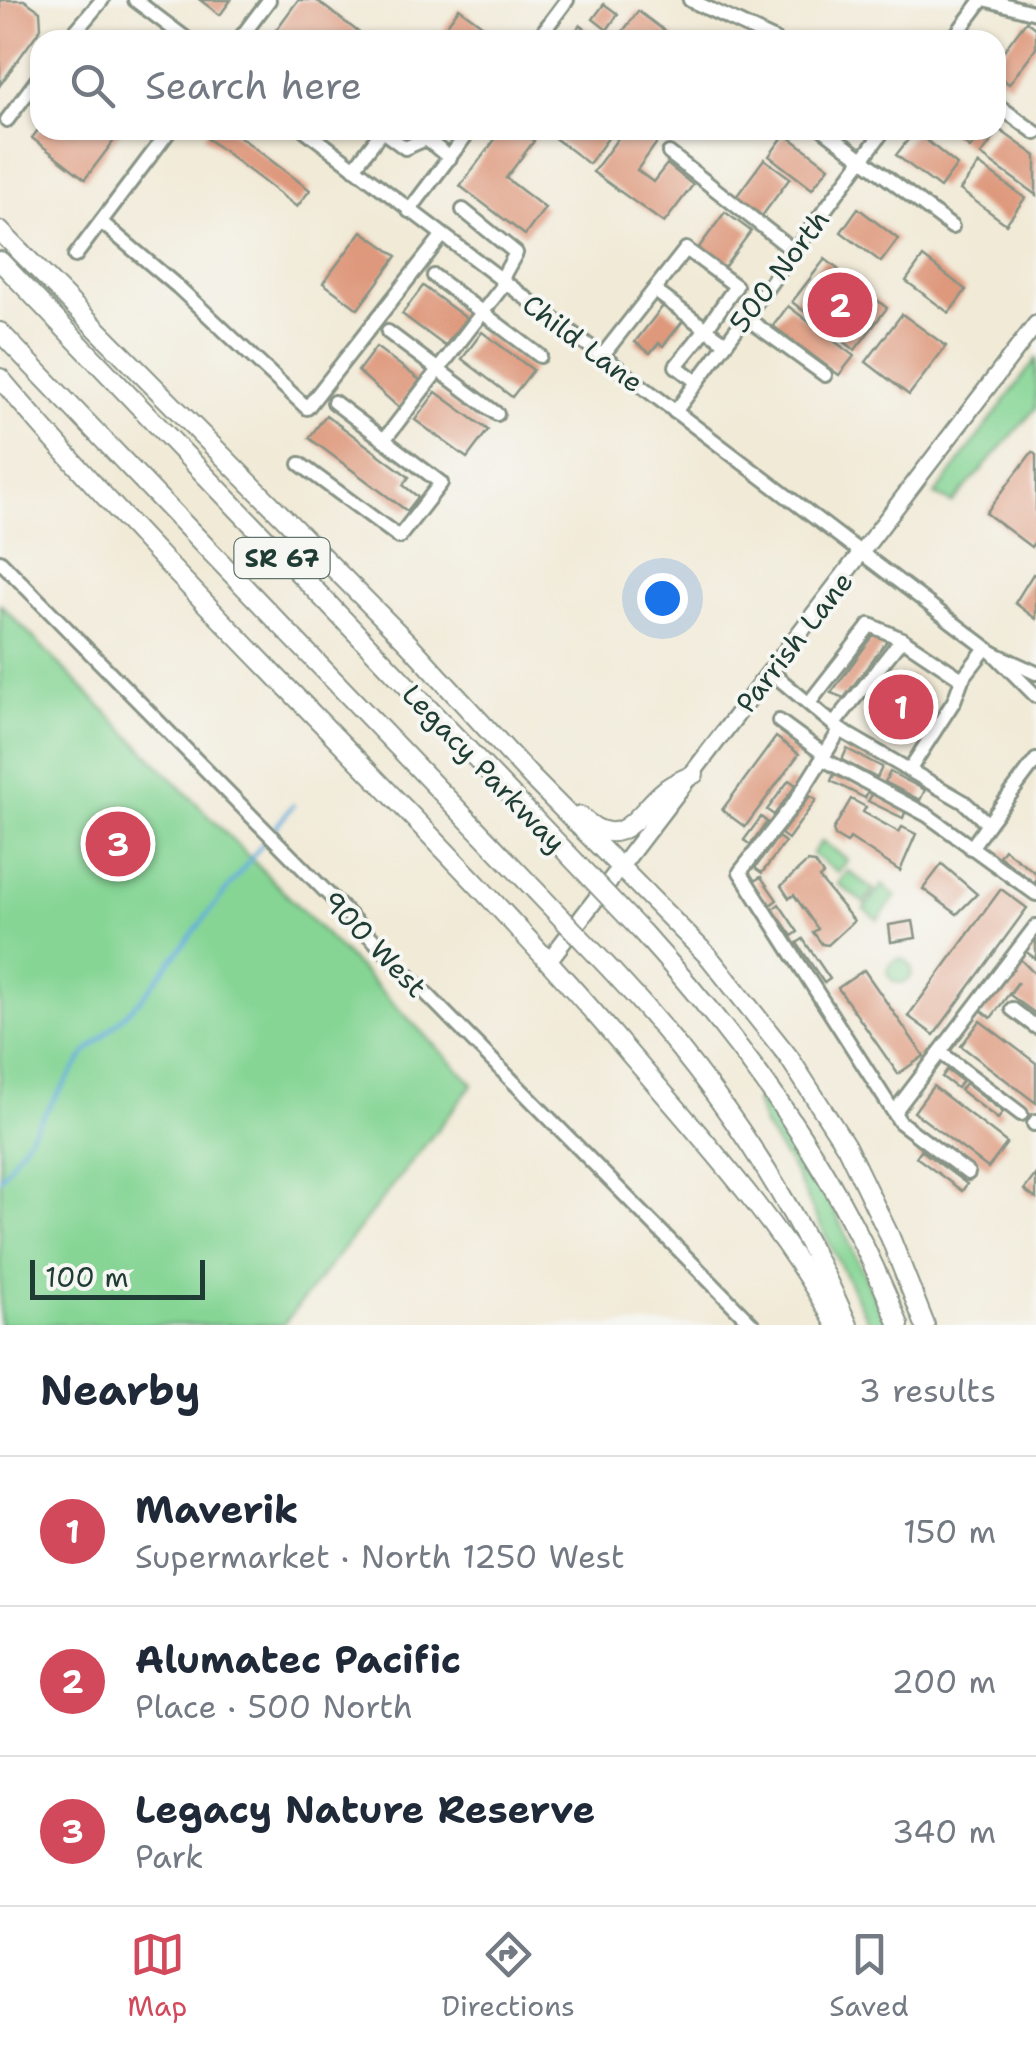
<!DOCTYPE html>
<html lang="en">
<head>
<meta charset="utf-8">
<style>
  body { margin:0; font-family:"Shantell Sans",sans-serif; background:#f6f6f7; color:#1f2937 }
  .scale { position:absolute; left:30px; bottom:25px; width:175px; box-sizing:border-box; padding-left:10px; border:5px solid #1f3d34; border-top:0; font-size:28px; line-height:35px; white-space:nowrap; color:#1f3d34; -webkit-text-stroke:8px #f6f6f2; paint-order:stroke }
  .you { position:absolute; left:662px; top:598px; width:35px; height:35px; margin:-25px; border:8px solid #fff; border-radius:50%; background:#1a73e8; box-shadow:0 0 0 15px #1a73e833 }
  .badge { display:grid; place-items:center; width:65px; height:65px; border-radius:50%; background:#d1495b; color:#fff; font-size:32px; font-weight:700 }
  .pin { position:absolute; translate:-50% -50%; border:5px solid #fff; box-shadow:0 2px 10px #0006 }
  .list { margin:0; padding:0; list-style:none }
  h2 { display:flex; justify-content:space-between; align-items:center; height:130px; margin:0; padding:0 40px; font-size:42px }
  h2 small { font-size:32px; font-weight:400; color:#747a83 }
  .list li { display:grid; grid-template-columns:65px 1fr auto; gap:30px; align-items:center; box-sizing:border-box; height:150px; padding:0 40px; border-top:2px solid #e0e1e3 }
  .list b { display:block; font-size:38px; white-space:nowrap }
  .list p { margin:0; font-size:32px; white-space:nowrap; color:#747a83 }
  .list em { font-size:32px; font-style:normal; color:#747a83 }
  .icon { flex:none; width:55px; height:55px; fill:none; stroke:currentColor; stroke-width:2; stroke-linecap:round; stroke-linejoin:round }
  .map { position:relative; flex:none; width:1036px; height:1325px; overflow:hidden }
  .search { position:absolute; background:#fff; box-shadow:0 2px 8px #0004; left:30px; right:30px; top:30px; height:110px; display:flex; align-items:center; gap:25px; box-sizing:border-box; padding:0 35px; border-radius:30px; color:#747a83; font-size:38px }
  .sheet { height:580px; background:#fff }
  nav { display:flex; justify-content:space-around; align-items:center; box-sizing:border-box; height:140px; border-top:2px solid #e0e1e3; background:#fff; font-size:28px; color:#747a83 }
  nav a { display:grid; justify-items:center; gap:5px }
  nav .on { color:#d1495b }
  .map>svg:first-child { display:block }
  .green { fill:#86d595; stroke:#528964; stroke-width:2.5 }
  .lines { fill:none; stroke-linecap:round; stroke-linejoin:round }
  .stream { stroke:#63addb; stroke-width:4 }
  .building { fill:#de987b }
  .minor-casing { stroke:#889486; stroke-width:18 }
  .major-casing { stroke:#889486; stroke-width:20 }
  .highway-casing { stroke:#889486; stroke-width:22 }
  .minor { stroke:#fff; stroke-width:12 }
  .major { stroke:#fff; stroke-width:15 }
  .highway { stroke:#fff; stroke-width:18 }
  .highway-bridge-casing { stroke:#889486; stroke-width:22; stroke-linecap:butt }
  .highway-bridge { stroke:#fff; stroke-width:18 }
  .labels { text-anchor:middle; stroke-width:8; stroke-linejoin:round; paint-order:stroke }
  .shield { fill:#f6f6f2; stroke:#60746d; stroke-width:2.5 }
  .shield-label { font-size:25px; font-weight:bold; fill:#1f3d34 }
  .street-label { font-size:28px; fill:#1f3d34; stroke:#f6f6f2 }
</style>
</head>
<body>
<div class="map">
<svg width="1036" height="1325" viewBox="0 0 1036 1325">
  <rect width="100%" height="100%" fill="#f6f6f2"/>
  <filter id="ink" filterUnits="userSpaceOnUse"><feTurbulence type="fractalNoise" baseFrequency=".01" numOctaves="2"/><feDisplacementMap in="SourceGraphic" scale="20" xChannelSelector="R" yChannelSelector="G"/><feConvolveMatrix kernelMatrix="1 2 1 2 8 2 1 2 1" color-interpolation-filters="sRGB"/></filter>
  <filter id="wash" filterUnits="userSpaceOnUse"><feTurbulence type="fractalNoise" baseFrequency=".0048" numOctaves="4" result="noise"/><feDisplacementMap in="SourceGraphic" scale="40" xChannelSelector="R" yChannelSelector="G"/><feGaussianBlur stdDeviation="2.25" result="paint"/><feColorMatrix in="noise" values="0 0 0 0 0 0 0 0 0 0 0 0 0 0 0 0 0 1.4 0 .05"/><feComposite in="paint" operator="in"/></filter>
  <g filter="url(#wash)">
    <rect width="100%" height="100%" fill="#f1ead7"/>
    <g class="green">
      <polygon points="1036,359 1036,408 952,503 935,495"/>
      <polygon points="0,604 473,1084 283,1325 0,1325"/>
      <polygon points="822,841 848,860 838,873 812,854"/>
      <polygon points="848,871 874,890 864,903 838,884"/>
      <polygon points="882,885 896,896 878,920 864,909"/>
      <circle cx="900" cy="971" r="12"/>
      <polygon points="764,1100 826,1193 888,1325 870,1325 793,1170 764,1126 756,1101"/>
    </g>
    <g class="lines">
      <g class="stream">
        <polyline points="275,828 293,805"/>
        <polyline points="0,1179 85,1054 143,997 263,843"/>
      </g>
    </g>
    <g id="blocks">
      <g class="building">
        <polygon points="0,0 24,0 40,11 41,28 0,85"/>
        <polygon points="200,0 231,0 220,15"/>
        <polygon points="298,0 316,0 369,40 281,40 273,34"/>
        <polygon points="604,4 618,14 607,30 593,19"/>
        <polygon points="459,8 502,40 457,40 443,30"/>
        <polygon points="638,11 677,40 618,38"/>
        <polygon points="1026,21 1036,29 1036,48 1009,84 996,74 996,61"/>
        <polygon points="580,25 600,40 569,40"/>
        <polygon points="38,130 122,130 85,179 32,138"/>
        <polygon points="208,130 231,130 310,190 297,207 204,136"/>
        <polygon points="502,130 520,130 534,141 506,178 545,208 525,235 460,186"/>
        <polygon points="544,130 614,130 589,164"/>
        <polygon points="624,130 666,130 637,170 653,182 667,164 693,185 664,223 593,172"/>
        <polygon points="947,130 984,130 970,148"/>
        <polygon points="1000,130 1036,156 1036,195 981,155"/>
        <polygon points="915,131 957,165 940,188 896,155"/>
        <polygon points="785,134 829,167 812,189 769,156"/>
        <polygon points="764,159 790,178 762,216 736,197"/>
        <polygon points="979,164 1025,198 1006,224 960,190"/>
        <polygon points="858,208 898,239 881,262 841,232"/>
        <polygon points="725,212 751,231 723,269 697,250"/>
        <polygon points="362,231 397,256 358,309 323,283"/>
        <polygon points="923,257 966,290 949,313 906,281"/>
        <polygon points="825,259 887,308 855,350 792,302"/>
        <polygon points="423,286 466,318 445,346 402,314"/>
        <polygon points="663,306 683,321 663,346 659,343 650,353 635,342"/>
        <polygon points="788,306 854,356 839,375 773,326"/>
        <polygon points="902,314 946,346 909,395 866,362"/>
        <polygon points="482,332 533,370 512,397 462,359"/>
        <polygon points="376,347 420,380 399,408 358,371"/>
        <polygon points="436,392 488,430 467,458 415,420"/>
        <polygon points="326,415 409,477 403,485 418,497 407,511 309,438"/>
        <polygon points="1032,452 1036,455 1036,540 1031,547 986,513"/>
        <polygon points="1033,574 1036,576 1036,619 1015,603"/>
        <polygon points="875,633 889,638 844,698 831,693"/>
        <polygon points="909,676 929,691 900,737 875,719 885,706 881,703 885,698 890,701"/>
        <polygon points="776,737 799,754 745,827 722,810"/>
        <polygon points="847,749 882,767 877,778 842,760"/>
        <polygon points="890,772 925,790 920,800 885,782"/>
        <polygon points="834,774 868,791 865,798 831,781"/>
        <polygon points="789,780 796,785 774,815 767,810"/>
        <polygon points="873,793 906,810 903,818 868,801"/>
        <polygon points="810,796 816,800 788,839 781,834"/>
        <polygon points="851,799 866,807 863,812 899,832 902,827 916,834 900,871 850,838 847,843 835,836 833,830"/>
        <polygon points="761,817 767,822 750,845 744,840"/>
        <polygon points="778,837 785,842 762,873 755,868"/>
        <polygon points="1004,849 1036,873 1036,884 999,856"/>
        <polygon points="807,862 815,863 823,875 819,878 854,921 828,945 822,944 813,932 818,929 794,895 789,898 781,886"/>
        <polygon points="942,864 977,894 957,914 923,889"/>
        <polygon points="761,877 777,900 770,905 754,881"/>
        <polygon points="1001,889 1027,908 934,1035 908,1016"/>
        <polygon points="779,904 798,932 792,936 773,909"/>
        <polygon points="913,921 916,938 891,942 889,925"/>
        <polygon points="1036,936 1036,959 1025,951"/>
        <polygon points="803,939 830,979 824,983 797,943"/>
        <polygon points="1020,959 1036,975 1036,1014 1010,995 1018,982 991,1018 981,1010"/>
        <polygon points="864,970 924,1056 898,1074 838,988"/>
        <polygon points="980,1021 1036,1063 1036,1103 961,1046"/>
        <polygon points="947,1070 962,1081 957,1088 942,1077"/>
        <polygon points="965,1083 1003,1112 998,1119 960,1090"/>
        <polygon points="933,1086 1007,1143 988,1168 914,1112"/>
        <polygon points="921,1150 967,1184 962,1191 916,1157"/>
        <polygon points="1036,1174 1036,1199 1024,1190"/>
      </g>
    </g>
  </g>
  <g filter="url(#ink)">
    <use href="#blocks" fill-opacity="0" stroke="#889486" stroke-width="2.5"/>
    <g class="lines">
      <g class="minor-casing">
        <g id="minor">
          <polyline points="135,0 188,40"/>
          <polyline points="690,0 775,40"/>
          <polyline points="988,0 1036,13"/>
          <polyline points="68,40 102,0"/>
          <polyline points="239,40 269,0"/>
          <polyline points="537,40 567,0"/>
          <polyline points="952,40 982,0"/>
          <polyline points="996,104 1036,133"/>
          <polyline points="7,120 40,76"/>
          <polyline points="305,130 993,653 1036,696"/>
          <polyline points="433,130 426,139 450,158"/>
          <polyline points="824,130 952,227"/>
          <polyline points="669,153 794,251"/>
          <polyline points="354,168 382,131 405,148 426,139"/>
          <polyline points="463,210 516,253 501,280"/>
          <polyline points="409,211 470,130"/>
          <polyline points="101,222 178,287 307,408 442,236"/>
          <polyline points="75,256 170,130"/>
          <polyline points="434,276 540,356"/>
          <polyline points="654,290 706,329 676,366 697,382"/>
          <polyline points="745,317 825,375"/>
          <polyline points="388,332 497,414"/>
          <polyline points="602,356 686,249 736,286 706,329 726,343"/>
          <polyline points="675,412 884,130"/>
          <polyline points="384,440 505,283"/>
          <polyline points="300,464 399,537 441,483 334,402"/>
          <polyline points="0,561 753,1325"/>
          <polyline points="993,653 1036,673"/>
          <polyline points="771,672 840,730 795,802 740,872 900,1122 968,1173"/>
          <polyline points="809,703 870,625 902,639"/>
          <polyline points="779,721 824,754"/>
          <polyline points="834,724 902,639 962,679 986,648"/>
          <polyline points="840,730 964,802 988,824 1036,760"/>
          <polyline points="821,758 927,815 1036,894"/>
          <polyline points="910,769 954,701 962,679"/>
          <polyline points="971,848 988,824"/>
          <polyline points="1012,1009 1036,1027"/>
          <polyline points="941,1053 1021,1114"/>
          <polyline points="895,1111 1036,926"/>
          <polyline points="1034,1124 1036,1121"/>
        </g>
      </g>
      <g class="major-casing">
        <polyline id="major" points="550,959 1036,324"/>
      </g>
      <g class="highway-casing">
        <g id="highway">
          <polyline points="0,231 408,643 531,777 709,957 788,1056 846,1146 890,1237 925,1325"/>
          <polyline points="0,261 566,852"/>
          <polyline points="0,332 535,890"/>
          <path d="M0,378C201,615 434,823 635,1060C707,1144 783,1227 836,1325"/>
          <path d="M580,816C622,856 637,812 665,790C673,783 685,779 694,774"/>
          <path d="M643,933C750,1051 840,1175 899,1325"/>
          <path d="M612,971C711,1076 790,1193 848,1325"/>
        </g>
      </g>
      <use href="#minor" class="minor"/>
      <use href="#major" class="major"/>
      <use href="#highway" class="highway"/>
      <g class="highway-bridge-casing">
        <g id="highway-bridge">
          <polyline points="566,852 643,933"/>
          <polyline points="535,890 612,971"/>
        </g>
      </g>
      <use href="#highway-bridge" class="highway-bridge"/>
    </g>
  </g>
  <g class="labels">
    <rect class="shield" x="234.5" y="538" width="95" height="40" rx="8"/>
    <g class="shield-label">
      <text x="282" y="567">SR 67</text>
    </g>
    <g class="street-label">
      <text transform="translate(779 271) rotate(-53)" y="10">500 North</text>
      <text transform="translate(583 343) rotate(37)" y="10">Child Lane</text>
      <text transform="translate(794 642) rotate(-52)" y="10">Parrish Lane</text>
      <text transform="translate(484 768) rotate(46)" y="10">Legacy Parkway</text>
      <text transform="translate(375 944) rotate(46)" y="10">900 West</text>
    </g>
  </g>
</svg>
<div class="scale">100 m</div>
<div class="you"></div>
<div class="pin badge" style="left:901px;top:707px">1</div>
<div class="pin badge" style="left:840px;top:305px">2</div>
<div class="pin badge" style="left:118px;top:844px">3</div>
<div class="search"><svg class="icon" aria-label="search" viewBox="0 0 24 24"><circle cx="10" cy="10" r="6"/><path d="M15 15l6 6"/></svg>Search here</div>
</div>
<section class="sheet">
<h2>Nearby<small>3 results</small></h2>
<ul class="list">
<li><span class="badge">1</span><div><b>Maverik</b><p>Supermarket · North 1250 West</p></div><em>150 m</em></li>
<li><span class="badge">2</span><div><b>Alumatec Pacific</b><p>Place · 500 North</p></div><em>200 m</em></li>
<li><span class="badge">3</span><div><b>Legacy Nature Reserve</b><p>Park</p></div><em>340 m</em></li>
</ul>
</section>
<nav>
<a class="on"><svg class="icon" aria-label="map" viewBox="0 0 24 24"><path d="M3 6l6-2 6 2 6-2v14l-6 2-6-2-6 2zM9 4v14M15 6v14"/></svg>Map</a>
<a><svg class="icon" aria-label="directions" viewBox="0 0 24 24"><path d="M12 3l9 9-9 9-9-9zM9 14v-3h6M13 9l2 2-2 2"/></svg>Directions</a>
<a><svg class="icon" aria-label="saved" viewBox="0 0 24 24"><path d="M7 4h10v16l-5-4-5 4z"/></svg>Saved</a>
</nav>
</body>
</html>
